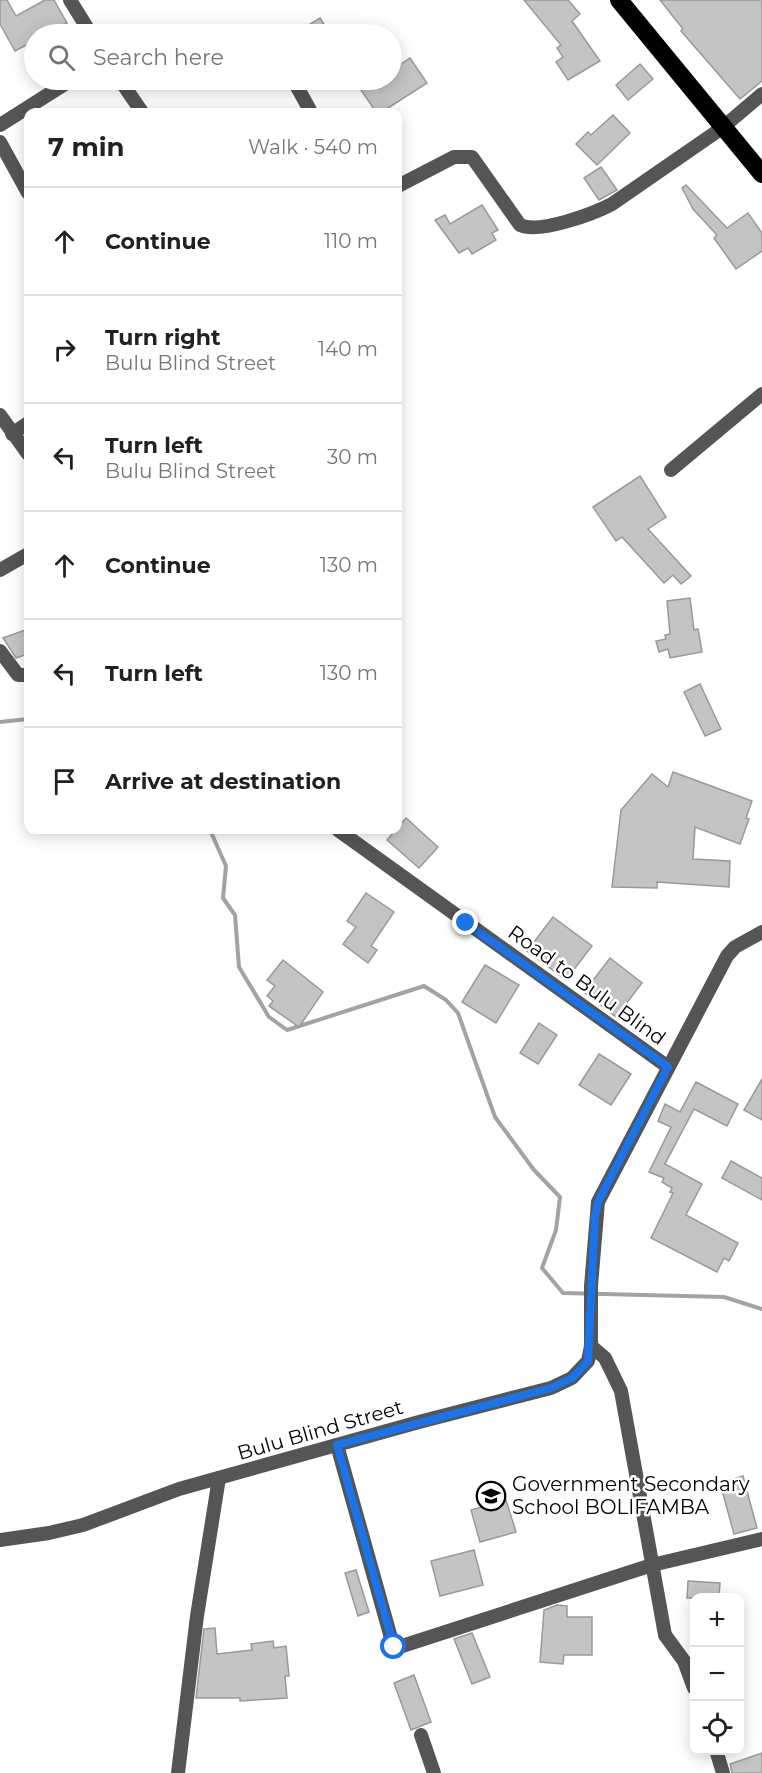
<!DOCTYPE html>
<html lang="en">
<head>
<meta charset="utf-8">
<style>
  body { margin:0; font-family:Montserrat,sans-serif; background:#f6f6f6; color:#202124 }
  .controls { position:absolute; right:18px; bottom:18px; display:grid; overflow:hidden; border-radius:12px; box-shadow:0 3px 15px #0003 }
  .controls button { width:54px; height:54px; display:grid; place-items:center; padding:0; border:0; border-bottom:2px solid #e0e0e0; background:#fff; color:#202124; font:30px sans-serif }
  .stop { position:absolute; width:18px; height:18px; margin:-14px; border:4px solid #1a73e8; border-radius:50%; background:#fff }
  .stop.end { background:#1a73e8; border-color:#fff; box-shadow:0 2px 6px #0008 }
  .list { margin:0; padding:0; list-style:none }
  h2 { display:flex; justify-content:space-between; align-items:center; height:78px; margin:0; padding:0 24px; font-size:26px }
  h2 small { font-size:20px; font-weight:400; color:#757577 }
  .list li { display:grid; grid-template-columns:39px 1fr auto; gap:18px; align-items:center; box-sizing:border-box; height:108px; padding:0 24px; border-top:2px solid #e0e0e0 }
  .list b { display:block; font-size:22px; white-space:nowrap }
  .list p { margin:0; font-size:20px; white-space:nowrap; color:#757577 }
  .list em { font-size:20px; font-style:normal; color:#757577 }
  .icon { flex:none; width:33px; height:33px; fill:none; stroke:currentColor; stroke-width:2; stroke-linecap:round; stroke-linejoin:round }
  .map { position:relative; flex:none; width:762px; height:1773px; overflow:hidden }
  .search { position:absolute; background:#fff; box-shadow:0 3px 15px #0003; left:24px; top:24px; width:378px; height:66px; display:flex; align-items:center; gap:15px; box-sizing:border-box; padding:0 21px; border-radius:33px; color:#757577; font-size:22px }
  .panel { position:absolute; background:#fff; box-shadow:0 3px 15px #0003; left:24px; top:108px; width:378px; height:726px; border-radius:12px }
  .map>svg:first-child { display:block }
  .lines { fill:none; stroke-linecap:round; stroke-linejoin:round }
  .stream { stroke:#a3a3a3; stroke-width:4 }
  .building { fill:#c4c4c4; stroke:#999; stroke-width:1.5 }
  .minor { stroke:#555; stroke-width:14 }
  .highway { stroke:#000; stroke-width:18 }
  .route { stroke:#1a73e8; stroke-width:8 }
  .labels { text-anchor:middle; stroke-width:5; stroke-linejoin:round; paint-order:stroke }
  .street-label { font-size:20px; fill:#000; stroke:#fff }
  .poi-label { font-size:20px; fill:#000; stroke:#fff; text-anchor:start }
</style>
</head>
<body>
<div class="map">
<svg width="762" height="1773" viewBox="0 0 762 1773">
  <rect width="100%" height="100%" fill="#fff"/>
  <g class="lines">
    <g class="stream">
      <polyline points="0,722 28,719"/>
      <polyline points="210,830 226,866 223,898 235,915 239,967 269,1017 287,1030 424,986 446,1000 458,1013 495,1117 534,1170 560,1197 556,1230 542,1268 563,1293 724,1297 762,1309"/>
    </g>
  </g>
  <g class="building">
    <polygon points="0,0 7,0 16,16 45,0 54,0 67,23 46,34 34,34 34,41 15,51 0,24"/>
    <polygon points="524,0 568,0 580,14 572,21 600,61 568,80 556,62 563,57 557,48 561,45"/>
    <polygon points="660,0 762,0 762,81 740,99 681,31 683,29"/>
    <polygon points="320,18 330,34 294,34"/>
    <polygon points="410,58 427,83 382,112 376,112 361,90 377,80 392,80 392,70"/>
    <polygon points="640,64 653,79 628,100 616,85"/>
    <polygon points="613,115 630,133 597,165 576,144 588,132 591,135"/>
    <polygon points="601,167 617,190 599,200 584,178"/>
    <polygon points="686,185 727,228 748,213 762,233 762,251 736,269 714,238 717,235 693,209 682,188"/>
    <polygon points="482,205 498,230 492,233 496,240 472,254 468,248 459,253 435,220 445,215 450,224"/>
    <polygon points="640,476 666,517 648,529 691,576 681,584 673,575 664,583 622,537 616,541 593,507"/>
    <polygon points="690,598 694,630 698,629 702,652 670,658 668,649 659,652 656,641 666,639 665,635 670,634 667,601"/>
    <polygon points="28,629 28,654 16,658 3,638"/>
    <polygon points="700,684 721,729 705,736 684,692"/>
    <polygon points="673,772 752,801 746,818 749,819 740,844 695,827 693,859 730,861 729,887 657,882 657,888 612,887 621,810 652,774 668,787"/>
    <polygon points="406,818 438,847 419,868 387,840"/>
    <polygon points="366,893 394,912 371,946 377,950 368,963 343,944 356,927 347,921"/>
    <polygon points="553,917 592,946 566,980 527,951"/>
    <polygon points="610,958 642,983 616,1017 584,992"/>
    <polygon points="283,960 323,992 299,1027 269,1006 273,1001 267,996 275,986 267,980"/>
    <polygon points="485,965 519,985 496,1023 462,1002"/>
    <polygon points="539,1023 557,1035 538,1064 520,1053"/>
    <polygon points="599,1054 631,1074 611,1105 579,1085"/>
    <polygon points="762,1079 762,1120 744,1110"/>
    <polygon points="696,1082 738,1104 727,1126 694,1109 665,1164 702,1184 686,1215 738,1243 729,1261 724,1258 717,1272 651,1238 673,1193 670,1192 672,1188 662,1182 664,1178 649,1172 671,1127 658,1121 665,1104 680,1112"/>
    <polygon points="731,1161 762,1178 762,1200 722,1178"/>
    <polygon points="743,1476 757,1528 734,1534 720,1483"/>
    <polygon points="506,1500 516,1532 480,1542 471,1510"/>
    <polygon points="474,1550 483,1585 440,1596 431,1561"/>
    <polygon points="356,1570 369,1612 358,1616 345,1573"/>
    <polygon points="688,1581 720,1583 719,1598 687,1598"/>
    <polygon points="557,1605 567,1606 567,1617 592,1617 592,1655 564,1655 563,1664 540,1662 544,1610"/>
    <polygon points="215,1628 217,1654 252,1650 251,1644 273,1641 274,1648 286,1646 289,1676 285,1676 287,1698 240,1701 240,1698 196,1698 204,1629"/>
    <polygon points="472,1633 490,1677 472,1684 454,1639"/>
    <polygon points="414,1675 431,1722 411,1730 394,1683"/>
    <polygon points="762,1753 762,1773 732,1773 730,1764"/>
  </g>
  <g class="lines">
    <g class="minor">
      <polyline points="70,0 91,34"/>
      <polyline points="120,80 142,112"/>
      <polyline points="296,85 311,112"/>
      <polyline points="0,125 71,80"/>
      <polyline points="0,142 28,193"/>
      <path d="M398,186L454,157H472L520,225C539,234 593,214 612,204L722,128L762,94"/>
      <polyline points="0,415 28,454"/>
      <polyline points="12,434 28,423"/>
      <polyline points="671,470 762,394"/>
      <polyline points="0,570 28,554"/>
      <polyline points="0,651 18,675 28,675"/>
      <polyline points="338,830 668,1067"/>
      <polyline points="591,1346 605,1358 621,1391 665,1635 684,1661 694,1688"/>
      <polyline points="337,1445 393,1645 396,1648 652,1565 762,1539"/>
      <polyline points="0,1540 49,1533 83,1525 179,1489 419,1422 551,1388 572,1378 588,1361 591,1346 591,1286 598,1202 727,956 735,947 762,932"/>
      <polyline points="421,1735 434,1773"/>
      <polyline points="716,1750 723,1773"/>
      <polyline points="178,1773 197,1616 219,1478"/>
    </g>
    <polyline class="highway" points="619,0 762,174"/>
  </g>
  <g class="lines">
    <polyline class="route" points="394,1647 337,1445 551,1388 572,1378 588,1361 595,1216 598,1202 668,1067 466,923"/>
  </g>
  <defs>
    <g id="school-ring" transform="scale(1.5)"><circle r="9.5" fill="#fff" stroke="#000" stroke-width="1.5"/><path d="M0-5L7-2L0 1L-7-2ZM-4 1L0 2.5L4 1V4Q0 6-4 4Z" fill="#000"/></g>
  </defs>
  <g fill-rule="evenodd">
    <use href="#school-ring" x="491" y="1496"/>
  </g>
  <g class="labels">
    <g class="street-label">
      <text transform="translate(587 985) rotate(36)" y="7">Road to Bulu Blind</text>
      <text transform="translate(320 1430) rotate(-16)" y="7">Bulu Blind Street</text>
    </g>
    <g class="poi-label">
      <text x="512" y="1491">Government Secondary<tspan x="512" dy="23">School BOLIFAMBA</tspan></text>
    </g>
  </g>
</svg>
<div class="controls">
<button>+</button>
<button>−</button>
<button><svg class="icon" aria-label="locate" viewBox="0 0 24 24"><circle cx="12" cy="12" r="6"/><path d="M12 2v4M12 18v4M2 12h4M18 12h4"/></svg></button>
</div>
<div class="stop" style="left:394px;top:1647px"></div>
<div class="stop end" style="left:466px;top:923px"></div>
<div class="search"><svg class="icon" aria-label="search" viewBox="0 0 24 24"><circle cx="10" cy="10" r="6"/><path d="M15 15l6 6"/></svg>Search here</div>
<section class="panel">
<h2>7 min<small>Walk · 540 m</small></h2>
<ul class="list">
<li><svg class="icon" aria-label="ahead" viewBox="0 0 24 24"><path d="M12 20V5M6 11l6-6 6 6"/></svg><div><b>Continue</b></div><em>110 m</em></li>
<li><svg class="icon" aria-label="right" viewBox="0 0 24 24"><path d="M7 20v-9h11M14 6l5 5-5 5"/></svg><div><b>Turn right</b><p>Bulu Blind Street</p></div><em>140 m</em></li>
<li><svg class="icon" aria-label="left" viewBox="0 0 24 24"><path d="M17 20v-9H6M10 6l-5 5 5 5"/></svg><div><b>Turn left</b><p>Bulu Blind Street</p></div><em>30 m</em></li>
<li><svg class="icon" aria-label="ahead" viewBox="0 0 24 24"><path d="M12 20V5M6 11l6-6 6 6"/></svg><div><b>Continue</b></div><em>130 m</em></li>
<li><svg class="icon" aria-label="left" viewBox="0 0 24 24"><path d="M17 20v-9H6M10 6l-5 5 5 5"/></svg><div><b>Turn left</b></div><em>130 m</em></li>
<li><svg class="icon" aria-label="arrive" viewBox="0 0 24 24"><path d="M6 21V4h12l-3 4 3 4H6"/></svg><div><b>Arrive at destination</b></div></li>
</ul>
</section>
</div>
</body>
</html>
